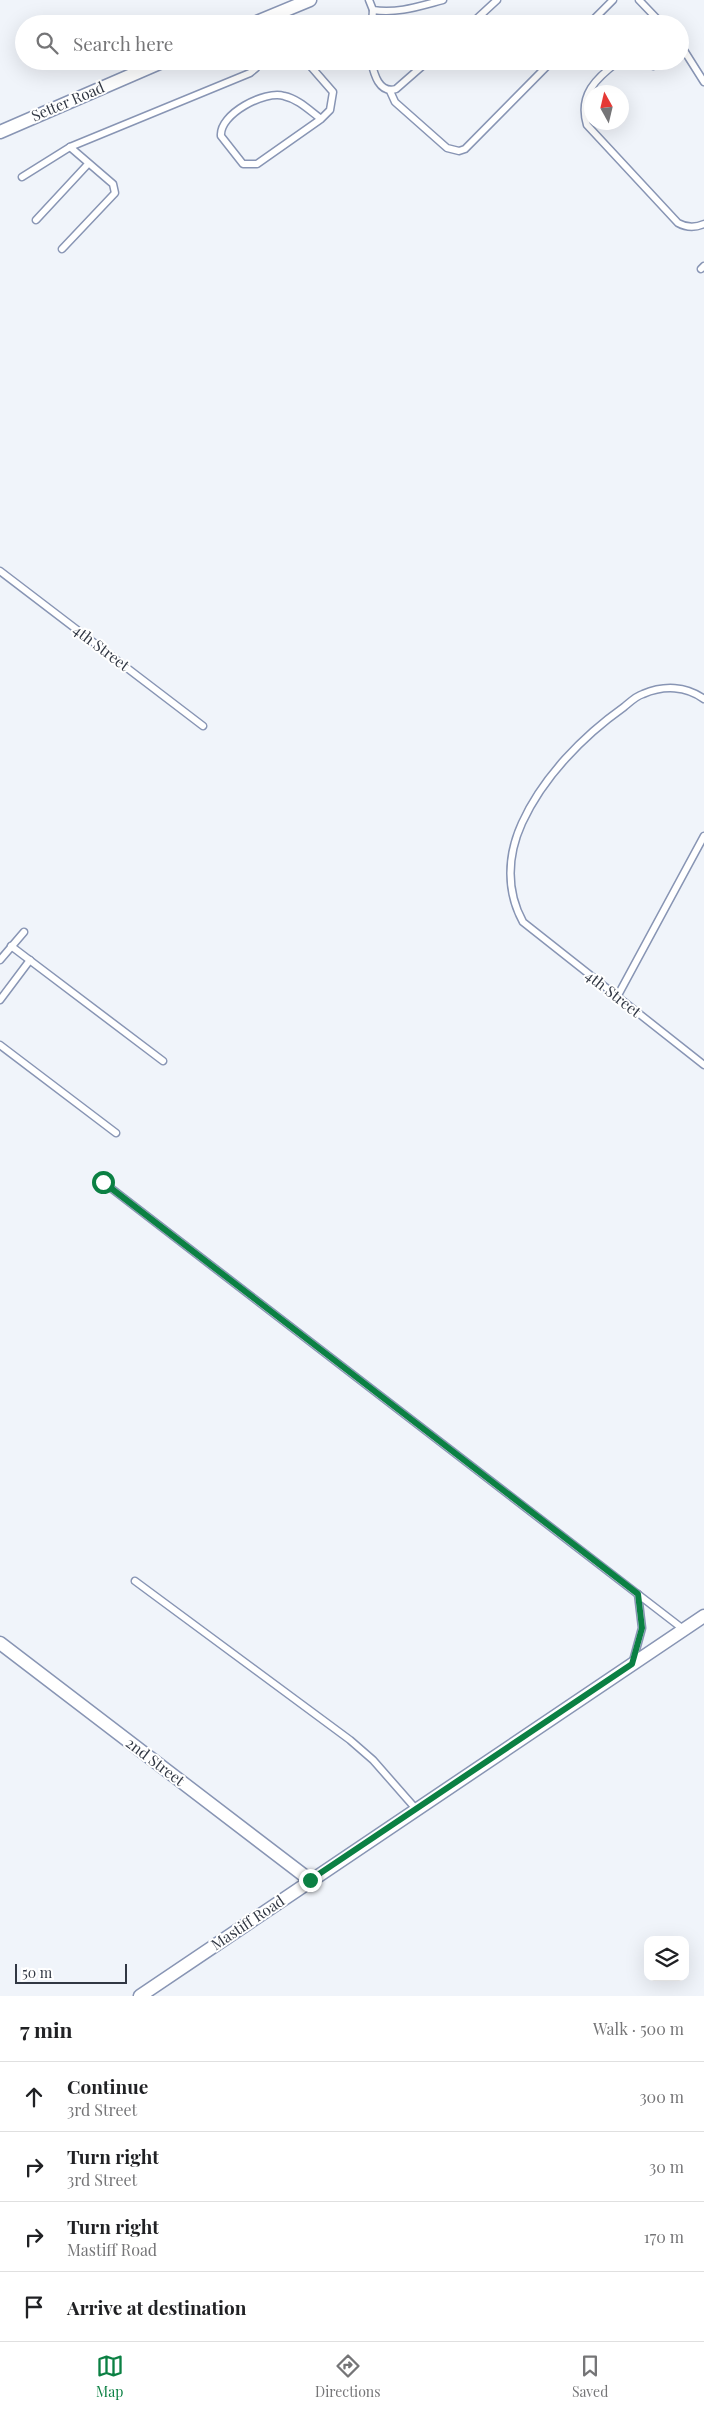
<!DOCTYPE html>
<html lang="en">
<head>
<meta charset="utf-8">
<style>
  body { margin:0; font-family:"Playfair Display",serif; background:#f6f6f6; color:#202124 }
  .controls { position:absolute; right:15px; bottom:15px; display:grid; overflow:hidden; border-radius:10px; box-shadow:0 5px 20px #0002 }
  .controls button { width:45px; height:45px; display:grid; place-items:center; padding:0; border:0; border-bottom:1px solid #e0e0e0; background:#fff; color:#202124; font:25px sans-serif }
  .compass { position:absolute; left:584px; top:85px; width:45px; height:45px; border-radius:50%; background:#fff; box-shadow:0 5px 20px #0002; rotate:352deg }
  .scale { position:absolute; left:15px; bottom:12px; width:112px; box-sizing:border-box; padding-left:5px; border:2px solid #313743; border-top:0; font-size:14px; line-height:18px; white-space:nowrap; color:#313743; -webkit-text-stroke:4px #fff; paint-order:stroke }
  .stop { position:absolute; width:15px; height:15px; margin:-11px; border:4px solid #0b8043; border-radius:50%; background:#fff }
  .stop.end { background:#0b8043; border-color:#fff; box-shadow:0 1px 5px #0008 }
  .list { margin:0; padding:0; list-style:none }
  h2 { display:flex; justify-content:space-between; align-items:center; height:65px; margin:0; padding:0 20px; font-size:21px }
  h2 small { font-size:16px; font-weight:400; color:#757577 }
  .list li { display:grid; grid-template-columns:32px 1fr auto; gap:15px; align-items:center; box-sizing:border-box; height:70px; padding:0 20px; border-top:1px solid #e0e0e0 }
  .list b { display:block; font-size:19px; white-space:nowrap }
  .list p { margin:0; font-size:16px; white-space:nowrap; color:#757577 }
  .list em { font-size:16px; font-style:normal; color:#757577 }
  .icon { flex:none; width:28px; height:28px; fill:none; stroke:currentColor; stroke-width:2; stroke-linecap:round; stroke-linejoin:round }
  .map { position:relative; flex:none; width:704px; height:1996px; overflow:hidden }
  .search { position:absolute; background:#fff; box-shadow:0 5px 20px #0002; left:15px; right:15px; top:15px; height:55px; display:flex; align-items:center; gap:12px; box-sizing:border-box; padding:0 18px; border-radius:28px; color:#757577; font-size:19px }
  .sheet { height:345px; background:#fff }
  nav { display:flex; justify-content:space-around; align-items:center; box-sizing:border-box; height:70px; border-top:1px solid #e0e0e0; background:#fff; font-size:14px; color:#757577 }
  nav a { display:grid; justify-items:center; gap:2px }
  nav .on { color:#0b8043 }
  .map>svg:first-child { display:block }
  .lines { fill:none; stroke-linecap:round; stroke-linejoin:round }
  .lane-casing { stroke:#8895b4; stroke-width:9 }
  .street-casing { stroke:#8895b4; stroke-width:15 }
  .lane { stroke:#fff; stroke-width:6 }
  .street { stroke:#fff; stroke-width:12 }
  .route { stroke:#0b8043; stroke-width:6 }
  .labels { text-anchor:middle; stroke-width:4; stroke-linejoin:round; paint-order:stroke }
  .street-label { font-size:15px; fill:#313743; stroke:#fff }
</style>
</head>
<body>
<div class="map">
<svg width="704" height="1996" viewBox="0 0 704 1996">
  <rect width="100%" height="100%" fill="#f0f4fa"/>
  <g class="lines">
    <g class="lane-casing">
      <g id="lane">
        <path d="M369,0L373,10C397,14 420,6 443,0"/>
        <polyline points="639,0 662,24"/>
        <polyline points="372,24 373,10"/>
        <polyline points="471,24 497,0"/>
        <polyline points="589,24 613,0"/>
        <polyline points="680,44 704,82"/>
        <path d="M306,61L333,92L330,110L321,119L257,164H243L221,136C219,114 265,90 284,96C298,99 309,110 321,119"/>
        <path d="M371,61C374,74 379,94 396,89L428,61"/>
        <path d="M619,61C596,78 578,95 587,125L678,223C687,228 695,228 704,224"/>
        <polyline points="642,61 653,66 668,61"/>
        <polyline points="390,91 395,102 447,148 459,151 465,149 552,61"/>
        <polyline points="22,177 70,147 250,73 256,68 258,61"/>
        <polyline points="36,220 88,164"/>
        <polyline points="62,249 115,193 113,184 70,147"/>
        <polyline points="701,269 704,266"/>
        <polyline points="0,571 203,726"/>
        <path d="M704,699C686,686 664,685 643,694C636,696 630,702 624,707C583,736 543,777 522,823C507,856 506,891 523,922L704,1065"/>
        <polyline points="11,946 163,1061"/>
        <polyline points="0,960 24,932"/>
        <polyline points="617,997 704,836"/>
        <polyline points="0,1000 30,960"/>
        <polyline points="0,1045 116,1133"/>
        <polyline points="103,1182 683,1629"/>
        <polyline points="135,1581 350,1740 373,1760 416,1809"/>
        <polyline points="633,1661 642,1628 638,1594"/>
      </g>
    </g>
    <g class="street-casing">
      <g id="street">
        <polyline points="252,24 310,0"/>
        <polyline points="0,132 164,61"/>
        <polyline points="0,1643 310,1880"/>
        <polyline points="140,1996 704,1616"/>
      </g>
    </g>
    <use href="#lane" class="lane"/>
    <use href="#street" class="street"/>
  </g>
  <g class="lines">
    <polyline class="route" points="103,1182 638,1594 642,1628 632,1664 310,1880"/>
  </g>
  <g class="labels">
    <g class="street-label">
      <text transform="translate(68 102) rotate(-23)" y="5">Setter Road</text>
      <text transform="translate(101 648) rotate(37)" y="5">4th Street</text>
      <text transform="translate(613 994) rotate(38)" y="5">4th Street</text>
      <text transform="translate(155 1762) rotate(37)" y="5">2nd Street</text>
      <text transform="translate(248 1923) rotate(-34)" y="5">Mastiff Road</text>
    </g>
  </g>
</svg>
<div class="controls">
<button><svg class="icon" aria-label="layers" viewBox="0 0 24 24"><path d="M12 4l9 5-9 5-9-5zM3 14l9 5 9-5"/></svg></button>
</div>
<svg class="compass" viewBox="-18 -18 36 36"><path d="M0-13l5 13h-10z" fill="#e53935"/><path d="M0 13l5-13h-10z" fill="#757577"/></svg>
<div class="scale">50 m</div>
<div class="stop" style="left:103px;top:1182px"></div>
<div class="stop end" style="left:310px;top:1880px"></div>
<div class="search"><svg class="icon" aria-label="search" viewBox="0 0 24 24"><circle cx="10" cy="10" r="6"/><path d="M15 15l6 6"/></svg>Search here</div>
</div>
<section class="sheet">
<h2>7 min<small>Walk · 500 m</small></h2>
<ul class="list">
<li><svg class="icon" aria-label="ahead" viewBox="0 0 24 24"><path d="M12 20V5M6 11l6-6 6 6"/></svg><div><b>Continue</b><p>3rd Street</p></div><em>300 m</em></li>
<li><svg class="icon" aria-label="right" viewBox="0 0 24 24"><path d="M7 20v-9h11M14 6l5 5-5 5"/></svg><div><b>Turn right</b><p>3rd Street</p></div><em>30 m</em></li>
<li><svg class="icon" aria-label="right" viewBox="0 0 24 24"><path d="M7 20v-9h11M14 6l5 5-5 5"/></svg><div><b>Turn right</b><p>Mastiff Road</p></div><em>170 m</em></li>
<li><svg class="icon" aria-label="arrive" viewBox="0 0 24 24"><path d="M6 21V4h12l-3 4 3 4H6"/></svg><div><b>Arrive at destination</b></div></li>
</ul>
</section>
<nav>
<a class="on"><svg class="icon" aria-label="map" viewBox="0 0 24 24"><path d="M3 6l6-2 6 2 6-2v14l-6 2-6-2-6 2zM9 4v14M15 6v14"/></svg>Map</a>
<a><svg class="icon" aria-label="directions" viewBox="0 0 24 24"><path d="M12 3l9 9-9 9-9-9zM9 14v-3h6M13 9l2 2-2 2"/></svg>Directions</a>
<a><svg class="icon" aria-label="saved" viewBox="0 0 24 24"><path d="M7 4h10v16l-5-4-5 4z"/></svg>Saved</a>
</nav>
</body>
</html>
